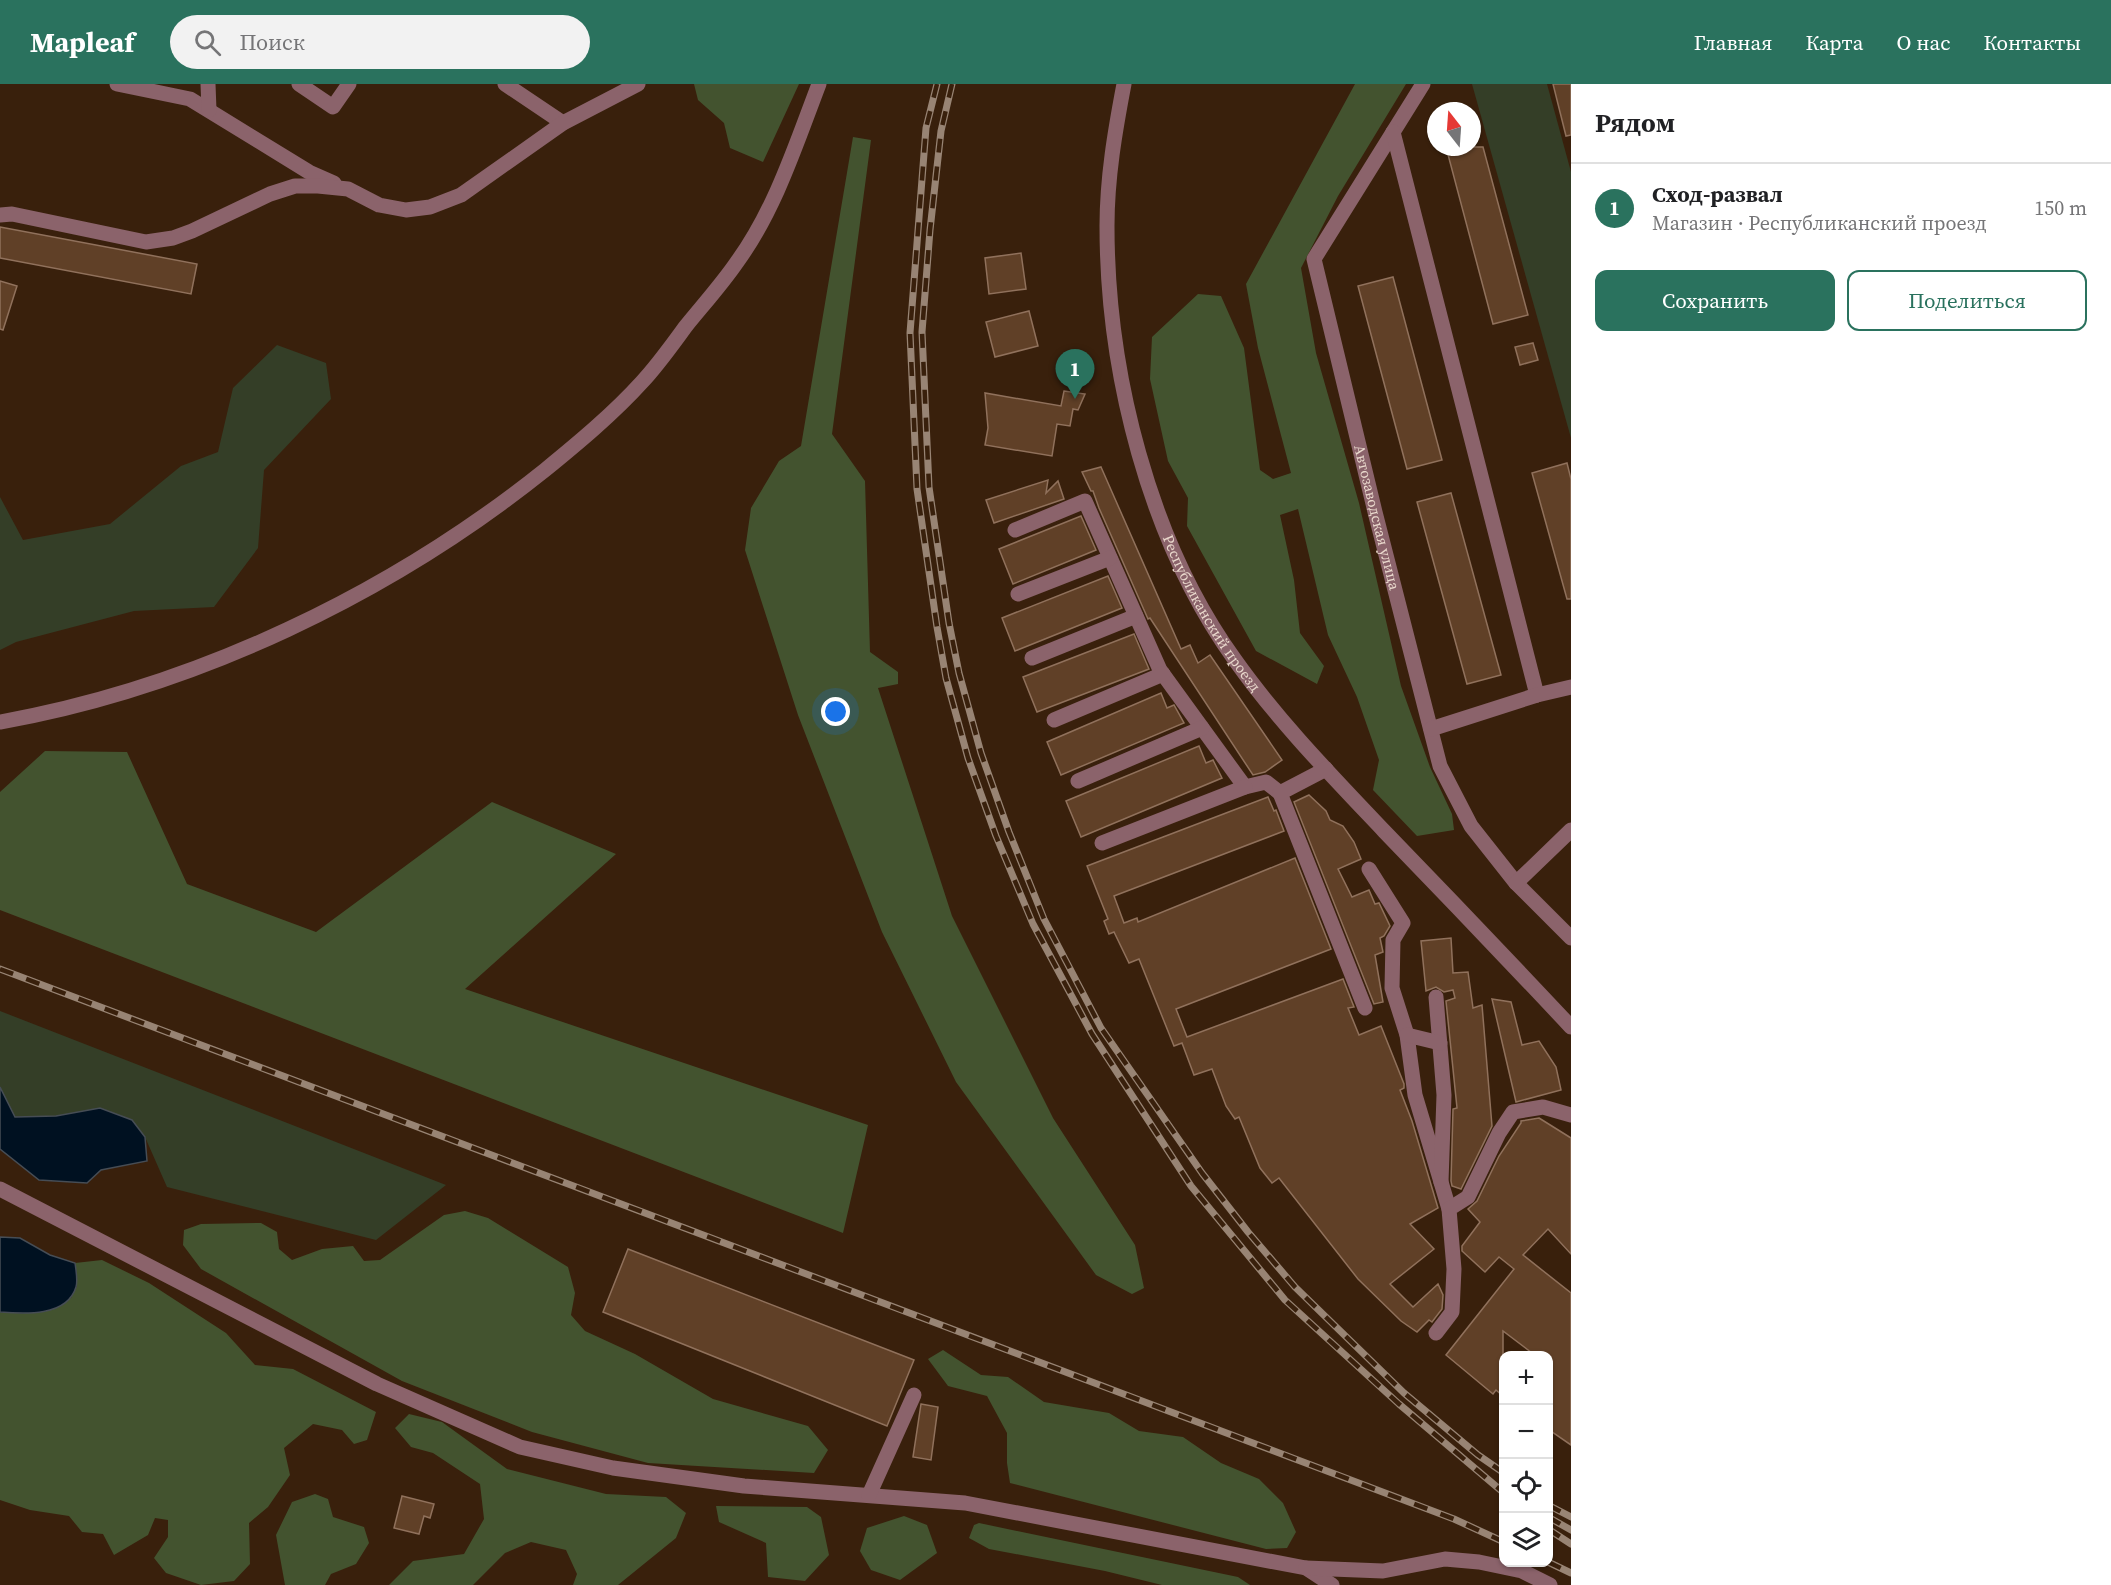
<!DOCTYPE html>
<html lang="ru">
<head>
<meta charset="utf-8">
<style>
  body { margin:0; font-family:"Source Serif 4",serif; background:#f2f2f2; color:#202124 }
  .controls { position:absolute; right:18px; bottom:18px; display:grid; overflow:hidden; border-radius:12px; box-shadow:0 2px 4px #0004 }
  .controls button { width:54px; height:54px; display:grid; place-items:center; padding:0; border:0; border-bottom:2px solid #e0e0e0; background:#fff; color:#202124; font:30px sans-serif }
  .compass { position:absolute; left:1427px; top:18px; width:54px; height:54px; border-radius:50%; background:#fff; box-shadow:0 2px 4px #0004; rotate:343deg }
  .you { position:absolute; left:836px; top:628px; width:21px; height:21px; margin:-15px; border:4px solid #fff; border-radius:50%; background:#1a73e8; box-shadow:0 0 0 9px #1a73e833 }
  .badge { display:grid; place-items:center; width:39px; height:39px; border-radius:50%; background:#2a725e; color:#fff; font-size:20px; font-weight:700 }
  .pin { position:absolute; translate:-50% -50px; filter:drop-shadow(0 2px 3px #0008) }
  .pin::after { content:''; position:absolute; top:32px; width:21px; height:18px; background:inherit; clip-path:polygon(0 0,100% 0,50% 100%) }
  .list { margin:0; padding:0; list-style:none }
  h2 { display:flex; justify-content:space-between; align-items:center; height:78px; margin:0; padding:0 24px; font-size:26px }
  h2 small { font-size:20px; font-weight:400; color:#757577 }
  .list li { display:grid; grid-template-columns:39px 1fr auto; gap:18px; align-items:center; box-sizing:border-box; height:90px; padding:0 24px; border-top:2px solid #e0e0e0 }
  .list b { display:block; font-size:22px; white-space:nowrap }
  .list p { margin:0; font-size:20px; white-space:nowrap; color:#757577 }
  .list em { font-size:20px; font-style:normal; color:#757577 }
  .actions { display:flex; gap:12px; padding:18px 24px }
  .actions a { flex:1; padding:14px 0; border:2px solid #2a725e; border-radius:12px; text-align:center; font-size:21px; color:#2a725e }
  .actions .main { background:#2a725e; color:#fff }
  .icon { flex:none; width:33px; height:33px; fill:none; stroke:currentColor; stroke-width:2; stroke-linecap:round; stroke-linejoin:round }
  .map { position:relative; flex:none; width:1571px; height:1501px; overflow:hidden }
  header { display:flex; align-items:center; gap:36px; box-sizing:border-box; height:84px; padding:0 30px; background:#2a725e; color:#fff }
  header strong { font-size:28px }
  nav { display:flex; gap:33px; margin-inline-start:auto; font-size:21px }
  .search { width:420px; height:54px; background:#f2f2f2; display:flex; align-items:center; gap:15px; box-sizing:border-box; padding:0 21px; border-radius:33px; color:#757577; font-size:22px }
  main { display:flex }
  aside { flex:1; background:#fff }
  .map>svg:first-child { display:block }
  .green { fill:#343e27 }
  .forest { fill:#43532f }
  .water { fill:#001121; stroke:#464d55; stroke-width:1.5 }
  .building { fill:#604027; stroke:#90715c; stroke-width:1.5 }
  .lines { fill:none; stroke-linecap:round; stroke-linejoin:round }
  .minor { stroke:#8b636b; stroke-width:15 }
  .rail-casing { stroke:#988474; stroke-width:7 }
  .rail { stroke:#39200c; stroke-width:4.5; stroke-dasharray:14; stroke-linecap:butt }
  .labels { text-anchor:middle; stroke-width:5; stroke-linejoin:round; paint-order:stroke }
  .street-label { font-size:15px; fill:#ead9cd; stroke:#39200c }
</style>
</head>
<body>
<header>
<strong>Mapleaf</strong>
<div class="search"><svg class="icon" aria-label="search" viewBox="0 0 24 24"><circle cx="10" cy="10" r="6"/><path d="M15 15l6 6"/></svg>Поиск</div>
<nav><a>Главная</a><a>Карта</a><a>О нас</a><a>Контакты</a></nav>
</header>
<main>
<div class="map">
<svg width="1571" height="1501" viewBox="0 0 1571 1501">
  <rect width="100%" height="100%" fill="#39200c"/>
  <g class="green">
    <polygon points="1472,0 1547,0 1571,88 1571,354"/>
    <polygon points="277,261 326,279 331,315 264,386 258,464 214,523 134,527 16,558 0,566 0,413 23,456 110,440 181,382 218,368 233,304"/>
    <polygon points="0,927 446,1101 376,1156 167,1103 145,1053 100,1024 56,1032 15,1033 0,1003"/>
  </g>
  <g class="forest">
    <polygon points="694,0 799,0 763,78 730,64 724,39 698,16"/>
    <polygon points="1355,0 1406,0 1338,112 1301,184 1316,269 1359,419 1401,602 1430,683 1452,730 1454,746 1417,752 1373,706 1379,676 1357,613 1328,551 1298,425 1280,431 1294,496 1300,549 1324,582 1317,600 1256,567 1187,442 1188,414 1168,377 1150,295 1152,253 1198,210 1221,212 1244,264 1260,386 1273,395 1291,389 1258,264 1246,200"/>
    <polygon points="853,53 871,56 832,350 865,397 870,568 898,588 898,600 878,604 952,832 1053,1034 1135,1161 1144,1204 1132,1210 1096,1191 956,998 882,848 798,631 745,466 751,424 779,377 801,362"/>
    <polygon points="45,667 127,668 187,800 316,848 492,718 616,770 465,905 868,1041 843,1149 0,826 0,708"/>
    <polygon points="465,1127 488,1134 568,1183 575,1209 571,1231 585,1247 635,1270 713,1315 808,1342 828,1366 814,1389 648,1379 532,1348 402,1297 201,1185 183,1161 184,1146 201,1140 261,1139 277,1148 279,1165 292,1176 322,1165 353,1162 364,1177 380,1176 444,1131"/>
    <polygon points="102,1176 149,1199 226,1249 255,1281 293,1285 376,1328 367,1356 354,1360 342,1346 313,1340 284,1364 290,1391 268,1423 249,1439 250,1480 234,1497 201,1501 166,1489 154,1474 168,1453 168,1436 155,1434 148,1451 114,1471 103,1450 82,1448 69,1432 30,1426 0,1416 0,1228 15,1229 71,1214 77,1202 75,1179"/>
    <polygon points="943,1266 981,1291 1008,1293 1044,1318 1109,1329 1139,1347 1183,1353 1221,1379 1259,1395 1283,1419 1296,1448 1287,1464 1266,1465 1010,1399 1007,1379 1007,1349 987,1312 948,1302 928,1275"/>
    <polygon points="409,1330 442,1338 507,1385 606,1410 666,1413 686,1429 676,1454 618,1501 573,1501 577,1490 566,1466 531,1458 505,1469 473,1501 389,1501 413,1477 464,1470 484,1435 480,1400 433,1369 411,1363 395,1344"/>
    <polygon points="315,1410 328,1415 333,1433 364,1443 369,1459 356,1480 331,1490 325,1501 285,1501 276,1451 292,1418"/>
    <polygon points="716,1422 807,1423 821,1433 829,1471 805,1497 768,1493 766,1459 719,1438"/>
    <polygon points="904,1432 927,1441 937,1469 900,1496 871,1486 860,1467 867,1444"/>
    <polygon points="979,1439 1238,1493 1250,1501 1162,1501 1105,1487 989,1465 969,1454 974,1441"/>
  </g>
  <g class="water">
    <polygon points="0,1003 15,1033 56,1032 100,1024 132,1036 145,1053 147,1077 101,1086 87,1099 39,1096 0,1065"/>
    <path d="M0,1153L20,1154L50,1171L75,1179C76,1186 78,1197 76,1203C67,1233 24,1230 0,1228Z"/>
  </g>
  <g class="building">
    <polygon points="1553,0 1571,0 1571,51 1566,52"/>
    <polygon points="1446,63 1483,63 1528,231 1493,240"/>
    <polygon points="0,143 197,180 191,210 0,174"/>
    <polygon points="1021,169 1026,205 989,210 985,174"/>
    <polygon points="1393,193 1442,376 1407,385 1358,202"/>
    <polygon points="0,197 17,202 3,246 0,245"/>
    <polygon points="1029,227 1038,262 995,273 986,238"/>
    <polygon points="1533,259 1538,276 1520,281 1515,263"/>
    <polygon points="1064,307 1085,310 1078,326 1073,325 1070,342 1057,340 1052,372 985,361 988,344 985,309 1061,322"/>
    <polygon points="1567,379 1571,395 1571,515 1567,515 1532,389"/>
    <polygon points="1101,383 1181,565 1190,561 1198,579 1210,571 1282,676 1265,688 1253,691 1150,534 1148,535 1099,424 1093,407 1091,407 1082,388"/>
    <polygon points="1048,396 1046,409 1058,397 1064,415 994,439 986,416"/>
    <polygon points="1451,409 1501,591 1467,600 1417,418"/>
    <polygon points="1081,432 1096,466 1013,500 999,465"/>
    <polygon points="1108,492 1122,524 1015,567 1002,534"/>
    <polygon points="1134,550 1149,585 1037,628 1023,593"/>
    <polygon points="1161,609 1167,624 1174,621 1184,639 1061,691 1047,658"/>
    <polygon points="1199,662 1206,679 1213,676 1222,694 1081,753 1066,717"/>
    <polygon points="1309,711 1326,727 1330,736 1343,742 1354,758 1361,775 1338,785 1352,813 1369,806 1375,820 1379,819 1390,842 1384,852 1380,854 1383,868 1375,871 1383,918 1374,920 1294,718"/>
    <polygon points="1268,713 1274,727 1276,726 1284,747 1114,812 1124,839 1137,834 1138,838 1295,774 1331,865 1176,925 1187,953 1343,895 1354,923 1348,924 1359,951 1381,942 1404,1000 1404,1004 1400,1006 1412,1037 1438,1124 1410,1140 1434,1165 1390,1200 1413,1223 1438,1200 1443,1211 1442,1225 1432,1238 1429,1236 1417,1248 1401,1237 1358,1195 1279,1094 1272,1099 1260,1084 1239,1033 1235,1035 1226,1022 1212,985 1194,991 1182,959 1174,962 1139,875 1129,879 1114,848 1109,850 1104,837 1108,835 1087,782"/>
    <polygon points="1451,854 1453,889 1468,888 1473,924 1482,921 1492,1042 1461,1105 1452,1102 1451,1097 1453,1025 1457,1024 1446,917 1455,914 1453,906 1444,908 1436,903 1426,907 1421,857"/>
    <polygon points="1492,915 1511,918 1522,961 1539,957 1556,983 1561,1006 1516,1018"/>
    <polygon points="1539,1034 1571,1054 1571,1170 1548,1145 1523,1171 1571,1209 1571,1361 1548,1345 1548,1272 1536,1272 1503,1247 1503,1312 1496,1306 1493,1310 1446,1271 1514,1185 1499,1173 1485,1188 1462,1167 1462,1162 1480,1138 1468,1125 1477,1117 1499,1072 1521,1039 1521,1037"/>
    <polygon points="628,1165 914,1276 887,1342 603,1228"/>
    <polygon points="921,1320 938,1323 931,1376 913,1373"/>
    <polygon points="402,1412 434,1420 430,1434 424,1432 419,1450 394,1444"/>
  </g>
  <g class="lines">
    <g class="minor">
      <polyline points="117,0 190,15 309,88 334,99"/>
      <polyline points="208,0 209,26"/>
      <polyline points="299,0 333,23 349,0"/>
      <polyline points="505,0 563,39"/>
      <path id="s1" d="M1124,0C1115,47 1107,94 1107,142C1107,288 1149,457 1235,576C1279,638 1332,692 1384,747C1447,812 1509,877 1571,943"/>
      <path id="s2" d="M1423,0L1314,175L1375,428L1440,682L1471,742L1516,799L1571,854"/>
      <polyline points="1393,48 1537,611"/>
      <polyline points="0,131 12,130 146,158 173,154 192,147 270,110 295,102 318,102 348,105 379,121 406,126 430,123 461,111 563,39 638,0"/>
      <polyline points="1015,446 1085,417 1160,586 1245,703 1266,698 1280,709"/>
      <polyline points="1018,510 1110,474"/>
      <polyline points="1032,574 1136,532"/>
      <polyline points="1054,636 1163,590"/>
      <path d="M0,638C196,603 390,510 545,386C578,359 613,330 642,298C658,281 672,261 686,242C703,221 722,200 737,178C775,126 796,60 819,0"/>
      <polyline points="1431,645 1537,611 1571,603"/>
      <polyline points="1326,685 1280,709 1365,924"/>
      <polyline points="1078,697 1202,644"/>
      <polyline points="1102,759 1245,703"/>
      <polyline points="1369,785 1403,839 1393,856 1392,904 1407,951 1415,1011 1441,1098"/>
      <polyline points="1516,799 1571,746"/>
      <polyline points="1436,913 1444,1011 1441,1098 1449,1125"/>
      <polyline points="1407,951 1440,959"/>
      <polyline points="0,1105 377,1300 520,1363 613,1384 744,1402 965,1419 1306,1484 1332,1501"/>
      <polyline points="1436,1249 1452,1228 1454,1185 1449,1125 1468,1113 1499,1049 1513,1028 1543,1023 1571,1031"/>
      <polyline points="869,1411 914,1311"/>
      <polyline points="1306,1484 1383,1487 1445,1475 1479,1478 1522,1487 1550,1501"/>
    </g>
    <g class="rail-casing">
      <g id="rail">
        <polyline points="937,0 926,44 910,249 917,405 937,543 946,594 968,674 996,752 1033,840 1092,950 1191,1102 1285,1216 1399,1320 1504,1409"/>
        <polyline points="952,0 941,47 930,146 922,248 929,403 949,539 959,589 981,669 1009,748 1044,835 1101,944 1202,1089 1248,1148 1295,1203 1404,1309 1478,1371 1504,1389"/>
        <polyline points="0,885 1454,1435 1504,1458"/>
        <polyline points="1548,1421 1571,1433"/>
        <polyline points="1548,1433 1571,1446"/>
        <polyline points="1548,1445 1571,1460"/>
        <polyline points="1548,1478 1571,1489"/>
      </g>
    </g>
    <use href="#rail" class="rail"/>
  </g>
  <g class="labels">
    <g class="street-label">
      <text dy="5" stroke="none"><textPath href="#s2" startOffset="472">Автозаводская улица</textPath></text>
      <text dy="5" stroke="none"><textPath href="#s1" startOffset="550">Республиканский проезд</textPath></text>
    </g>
  </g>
</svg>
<div class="controls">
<button>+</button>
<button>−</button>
<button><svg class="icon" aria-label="locate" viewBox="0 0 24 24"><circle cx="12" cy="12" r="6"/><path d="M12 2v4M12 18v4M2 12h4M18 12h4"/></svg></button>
<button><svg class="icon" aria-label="layers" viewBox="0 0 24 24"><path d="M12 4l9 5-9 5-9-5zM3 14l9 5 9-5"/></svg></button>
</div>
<svg class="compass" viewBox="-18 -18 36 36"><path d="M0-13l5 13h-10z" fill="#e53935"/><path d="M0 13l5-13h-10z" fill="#757577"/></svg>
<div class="you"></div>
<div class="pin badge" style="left:1075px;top:315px">1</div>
</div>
<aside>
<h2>Рядом<small></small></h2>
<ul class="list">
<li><span class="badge">1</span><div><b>Сход-развал</b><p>Магазин · Республиканский проезд</p></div><em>150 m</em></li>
</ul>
<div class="actions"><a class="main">Сохранить</a><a>Поделиться</a></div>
</aside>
</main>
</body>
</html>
